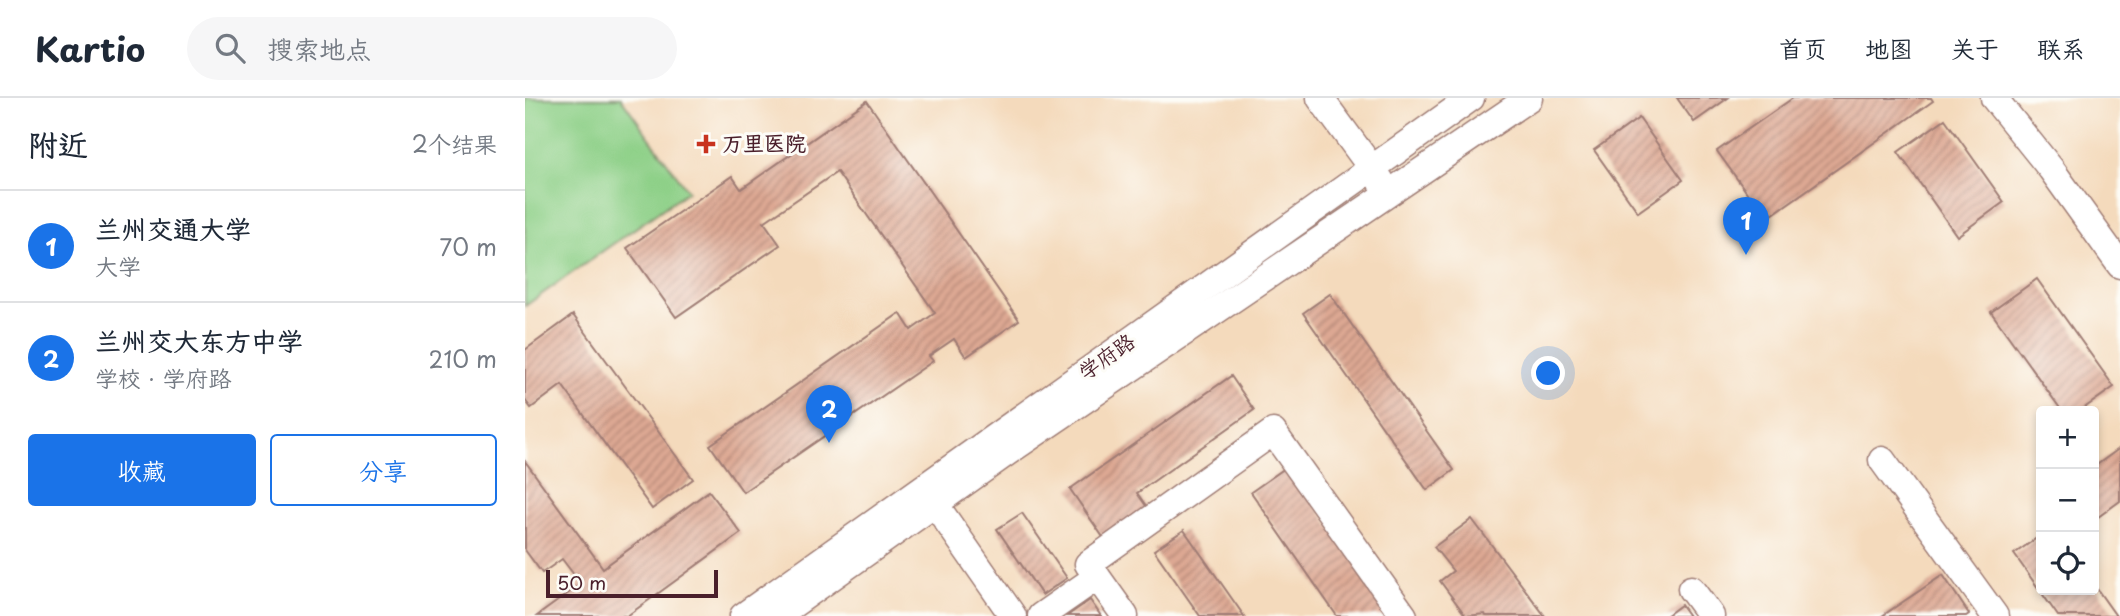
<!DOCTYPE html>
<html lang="zh">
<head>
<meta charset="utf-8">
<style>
  body { margin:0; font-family:"Playpen Sans","LXGW WenKai TC",sans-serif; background:#f6f6f7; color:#1f2937 }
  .controls { position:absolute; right:21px; bottom:21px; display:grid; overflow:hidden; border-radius:7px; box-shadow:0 4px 10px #0003 }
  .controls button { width:63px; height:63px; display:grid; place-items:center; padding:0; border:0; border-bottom:2px solid #e0e1e3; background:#fff; color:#1f2937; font:35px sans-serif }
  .scale { position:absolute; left:21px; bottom:18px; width:172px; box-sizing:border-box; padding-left:7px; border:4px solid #4a1f2b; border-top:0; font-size:19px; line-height:24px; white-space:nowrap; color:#4a1f2b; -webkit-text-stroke:5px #fdfcf7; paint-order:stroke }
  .you { position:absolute; left:1024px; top:276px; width:24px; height:24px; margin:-18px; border:5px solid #fff; border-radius:50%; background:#1a73e8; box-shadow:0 0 0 10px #1a73e833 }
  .badge { display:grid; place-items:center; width:46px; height:46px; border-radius:50%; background:#1a73e8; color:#fff; font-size:23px; font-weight:700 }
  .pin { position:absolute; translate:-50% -58px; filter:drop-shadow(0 2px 4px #0008) }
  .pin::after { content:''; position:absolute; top:37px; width:24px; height:21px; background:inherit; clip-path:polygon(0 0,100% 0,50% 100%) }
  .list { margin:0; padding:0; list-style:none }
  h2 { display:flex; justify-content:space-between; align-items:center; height:91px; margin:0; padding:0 28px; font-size:30px }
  h2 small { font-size:23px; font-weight:400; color:#747a83 }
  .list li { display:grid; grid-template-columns:46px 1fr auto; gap:21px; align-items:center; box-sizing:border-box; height:112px; padding:0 28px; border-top:2px solid #e0e1e3 }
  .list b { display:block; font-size:26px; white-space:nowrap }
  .list p { margin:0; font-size:23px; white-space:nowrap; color:#747a83 }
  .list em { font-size:23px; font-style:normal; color:#747a83 }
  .actions { display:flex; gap:14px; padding:21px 28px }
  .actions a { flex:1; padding:16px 0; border:2px solid #1a73e8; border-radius:7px; text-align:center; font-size:24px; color:#1a73e8 }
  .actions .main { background:#1a73e8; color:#fff }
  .icon { flex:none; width:38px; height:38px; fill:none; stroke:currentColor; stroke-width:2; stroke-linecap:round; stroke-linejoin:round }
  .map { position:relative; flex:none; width:1595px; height:518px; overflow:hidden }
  header { display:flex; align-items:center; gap:42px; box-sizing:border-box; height:98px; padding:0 35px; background:#fff; border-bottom:2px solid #e0e1e3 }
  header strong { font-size:33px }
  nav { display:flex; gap:38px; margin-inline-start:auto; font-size:24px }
  .search { width:490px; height:63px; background:#f6f6f7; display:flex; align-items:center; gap:18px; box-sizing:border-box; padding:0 24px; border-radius:38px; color:#747a83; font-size:26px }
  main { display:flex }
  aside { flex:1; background:#fff }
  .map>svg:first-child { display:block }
  .pitch { fill:#8ed088; stroke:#6c785a; stroke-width:2 }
  .building { fill:url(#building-hatch) }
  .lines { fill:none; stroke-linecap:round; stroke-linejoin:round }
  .minor-casing { stroke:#9f7c74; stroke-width:29 }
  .minor { stroke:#fff; stroke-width:26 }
  .poi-dot { fill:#c8321e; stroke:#fdfcf7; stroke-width:2.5 }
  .labels { text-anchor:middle; stroke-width:6; stroke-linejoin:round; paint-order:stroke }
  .poi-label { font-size:21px; font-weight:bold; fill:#4a1f2b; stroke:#fdfcf7; text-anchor:start }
  .street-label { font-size:21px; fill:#4a1f2b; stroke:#fdfcf7 }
</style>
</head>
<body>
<header>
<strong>Kartio</strong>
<div class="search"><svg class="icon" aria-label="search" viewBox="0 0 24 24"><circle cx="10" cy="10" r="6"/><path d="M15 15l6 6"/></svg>搜索地点</div>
<nav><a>首页</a><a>地图</a><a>关于</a><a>联系</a></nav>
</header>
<main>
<aside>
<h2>附近<small>2个结果</small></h2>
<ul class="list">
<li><span class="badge">1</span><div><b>兰州交通大学</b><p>大学</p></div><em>70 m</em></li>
<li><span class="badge">2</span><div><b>兰州交大东方中学</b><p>学校 · 学府路</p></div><em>210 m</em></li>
</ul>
<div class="actions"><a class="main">收藏</a><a>分享</a></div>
</aside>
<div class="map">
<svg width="1595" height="518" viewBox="0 0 1595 518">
  <defs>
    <pattern id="building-hatch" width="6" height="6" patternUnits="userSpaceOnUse" patternTransform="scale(1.75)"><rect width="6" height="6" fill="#dda893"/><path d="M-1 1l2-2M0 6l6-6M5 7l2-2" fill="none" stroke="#b58878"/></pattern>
  </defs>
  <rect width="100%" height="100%" fill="#fdfcf7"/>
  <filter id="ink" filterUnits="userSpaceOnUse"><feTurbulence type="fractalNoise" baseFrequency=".0143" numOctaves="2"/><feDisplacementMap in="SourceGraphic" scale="14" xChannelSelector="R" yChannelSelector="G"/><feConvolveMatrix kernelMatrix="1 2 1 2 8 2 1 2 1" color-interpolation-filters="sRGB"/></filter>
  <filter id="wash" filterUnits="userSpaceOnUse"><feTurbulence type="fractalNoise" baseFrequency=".00686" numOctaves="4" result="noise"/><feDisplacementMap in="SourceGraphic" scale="28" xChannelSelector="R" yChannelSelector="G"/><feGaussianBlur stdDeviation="1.57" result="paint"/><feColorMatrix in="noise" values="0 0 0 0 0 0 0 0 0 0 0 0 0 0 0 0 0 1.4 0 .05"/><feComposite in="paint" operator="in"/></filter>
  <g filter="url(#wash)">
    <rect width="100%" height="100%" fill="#f4dabc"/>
    <polygon class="pitch" points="0,0 96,0 163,93 0,208"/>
    <g id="blocks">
      <g class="building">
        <polygon points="1152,0 1203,0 1169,24"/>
        <polygon points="1268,0 1406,0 1408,3 1241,121 1192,53"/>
        <polygon points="342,3 494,222 441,259 429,241 404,258 408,263 218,394 185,347 375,215 386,232 410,215 312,74 239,124 255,147 151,219 102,150 207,78 216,91"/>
        <polygon points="1114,20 1158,82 1113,114 1069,52"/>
        <polygon points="1420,21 1479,104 1432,138 1373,54"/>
        <polygon points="1512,181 1589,289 1555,313 1537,313 1466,214"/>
        <polygon points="805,196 929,372 902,392 778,215"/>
        <polygon points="48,217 168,381 127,411 37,287 6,310 0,302 0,252"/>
        <polygon points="706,278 729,312 612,395 624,412 580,442 545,391"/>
        <polygon points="1595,350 1595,403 1569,422 1569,369"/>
        <polygon points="0,363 78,470 184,393 216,435 102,518 12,518 56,486 37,461 17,475 0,452"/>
        <polygon points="763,368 868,518 812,518 726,394"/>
        <polygon points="497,415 542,480 517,497 472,431"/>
        <polygon points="947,421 1020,518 961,518 960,516 941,518 915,483 928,473 909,449"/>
        <polygon points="659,432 719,518 675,518 629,452"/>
        <polygon points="1516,437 1516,492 1569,492 1569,487 1591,518 1533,518 1489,456"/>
        <polygon points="1418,477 1444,516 1441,518 1357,518"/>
        <polygon points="565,502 576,518 542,518"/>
        <polygon points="1156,507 1164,518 1141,518"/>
      </g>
    </g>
  </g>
  <g filter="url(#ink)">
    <use href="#blocks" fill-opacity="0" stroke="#9f7c74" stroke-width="2"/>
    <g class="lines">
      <g class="minor-casing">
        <g id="minor">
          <polyline points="795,0 856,83"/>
          <polyline points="1469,0 1526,71 1595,167"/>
          <polyline points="1357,362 1470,518"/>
          <polyline points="410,406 488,518"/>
          <polyline points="1166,491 1186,518"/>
          <polyline points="218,518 946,0"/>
          <polyline points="252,518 483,354 1004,0"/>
          <polyline points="516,518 572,479"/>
          <polyline points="600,518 563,466 748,334 879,518"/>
        </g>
      </g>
      <use href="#minor" class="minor"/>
    </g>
  </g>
  <path class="poi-dot" d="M177.5 35.5h7v7h7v7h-7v7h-7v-7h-7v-7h7z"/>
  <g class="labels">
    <g class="poi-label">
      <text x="197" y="53">万里医院</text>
    </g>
    <g class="street-label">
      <text transform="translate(582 259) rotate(-35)" y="7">学府路</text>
    </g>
  </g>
</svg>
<div class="controls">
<button>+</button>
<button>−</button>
<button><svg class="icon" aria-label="locate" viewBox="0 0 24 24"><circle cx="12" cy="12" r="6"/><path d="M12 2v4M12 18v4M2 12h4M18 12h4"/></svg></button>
</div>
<div class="scale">50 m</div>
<div class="you"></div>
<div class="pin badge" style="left:1221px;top:157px">1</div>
<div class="pin badge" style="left:304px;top:345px">2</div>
</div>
</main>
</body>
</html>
